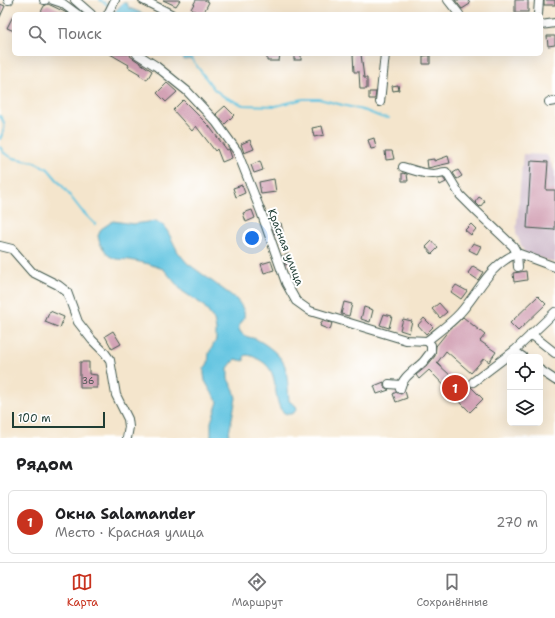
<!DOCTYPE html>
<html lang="ru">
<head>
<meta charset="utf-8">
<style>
  body { margin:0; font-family:"Shantell Sans",sans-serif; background:#f6f6f6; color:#202124 }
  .controls { position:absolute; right:12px; bottom:12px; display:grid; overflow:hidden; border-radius:6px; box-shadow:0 4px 16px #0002 }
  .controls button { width:36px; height:36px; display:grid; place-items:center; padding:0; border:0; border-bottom:1px solid #e0e0e0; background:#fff; color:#202124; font:20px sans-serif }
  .scale { position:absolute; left:12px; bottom:10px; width:93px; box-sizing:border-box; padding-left:4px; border:2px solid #1f3d34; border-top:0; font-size:11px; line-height:14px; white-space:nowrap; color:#1f3d34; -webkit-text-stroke:3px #fff; paint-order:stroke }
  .you { position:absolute; left:252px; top:238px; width:14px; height:14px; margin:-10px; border:3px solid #fff; border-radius:50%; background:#1a73e8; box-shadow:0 0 0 6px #1a73e833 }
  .badge { display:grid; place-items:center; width:26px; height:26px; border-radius:50%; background:#c8321e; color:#fff; font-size:13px; font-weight:700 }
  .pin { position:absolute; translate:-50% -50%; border:2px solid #fff; box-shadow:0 1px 4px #0006 }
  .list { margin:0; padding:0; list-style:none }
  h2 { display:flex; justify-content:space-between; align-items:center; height:52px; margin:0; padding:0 16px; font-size:17px }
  h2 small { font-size:13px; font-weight:400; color:#757577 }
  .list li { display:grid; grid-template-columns:26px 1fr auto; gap:12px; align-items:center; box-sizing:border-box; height:64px; margin:0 8px 8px; padding:0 8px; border:1px solid #e0e0e0; border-radius:6px }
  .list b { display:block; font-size:15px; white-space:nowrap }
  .list p { margin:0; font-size:13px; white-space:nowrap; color:#757577 }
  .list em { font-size:13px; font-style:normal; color:#757577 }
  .icon { flex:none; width:22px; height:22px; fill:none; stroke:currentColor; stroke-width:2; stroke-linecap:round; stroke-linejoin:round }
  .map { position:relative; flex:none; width:555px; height:438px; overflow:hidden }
  .search { position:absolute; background:#fff; box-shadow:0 4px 16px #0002; left:12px; right:12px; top:12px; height:44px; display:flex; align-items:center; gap:10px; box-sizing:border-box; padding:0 14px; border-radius:6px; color:#757577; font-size:15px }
  .sheet { height:124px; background:#fff }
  nav { display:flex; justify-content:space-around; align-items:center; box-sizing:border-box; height:56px; border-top:1px solid #e0e0e0; background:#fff; font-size:11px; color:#757577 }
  nav a { display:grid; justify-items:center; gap:2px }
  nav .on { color:#c8321e }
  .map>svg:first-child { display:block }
  .industrial { fill:#d0bdcc }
  .water { fill:#63c5e1; stroke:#41818a }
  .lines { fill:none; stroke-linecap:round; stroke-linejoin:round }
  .stream { stroke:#63c5e1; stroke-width:2 }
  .building { fill:#d3a2b5 }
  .minor-casing { stroke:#3f564b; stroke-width:10 }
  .minor { stroke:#fff; stroke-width:8 }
  .labels { text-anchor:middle; stroke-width:4; stroke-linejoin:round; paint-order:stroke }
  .number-label { font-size:9px; fill:#4c5654 }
  .street-label { font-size:11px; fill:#1f3d34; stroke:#fff }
</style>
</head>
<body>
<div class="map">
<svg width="555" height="438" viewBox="0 0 555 438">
  <rect width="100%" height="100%" fill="#fff"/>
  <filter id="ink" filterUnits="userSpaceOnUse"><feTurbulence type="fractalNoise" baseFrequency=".025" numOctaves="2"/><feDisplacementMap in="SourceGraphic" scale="8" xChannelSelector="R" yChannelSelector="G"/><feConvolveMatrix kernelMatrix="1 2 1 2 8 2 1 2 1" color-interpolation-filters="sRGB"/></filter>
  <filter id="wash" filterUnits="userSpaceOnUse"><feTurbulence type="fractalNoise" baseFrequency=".012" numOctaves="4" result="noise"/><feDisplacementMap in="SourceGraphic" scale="16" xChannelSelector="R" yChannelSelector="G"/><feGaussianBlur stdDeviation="0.9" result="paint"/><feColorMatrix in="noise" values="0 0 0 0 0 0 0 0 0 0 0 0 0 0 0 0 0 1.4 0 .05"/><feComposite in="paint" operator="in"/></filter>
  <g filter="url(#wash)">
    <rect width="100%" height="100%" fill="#f4e5cc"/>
    <polygon class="industrial" points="523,154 547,155 555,172 555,263 524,252 516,233"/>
    <g class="water">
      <polygon points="123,3 127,3 129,8 144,14 112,14"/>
      <polygon points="179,54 194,54 192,59 184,60"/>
      <path d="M113,221L133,224L156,221L163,225L168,232L178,252L187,263L235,298C239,302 246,311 244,317C243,323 236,325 240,331C243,337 250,337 256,339C266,344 281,355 285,366C288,377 288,390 289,401L296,406L297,409C293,416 284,416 280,408C272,390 280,370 258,359C254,357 251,355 246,355L244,357V361L235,359L228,368V379L234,390L236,398L228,438H211V422L218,402L212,393L205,381L204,374V369L208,363L209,353L216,340V330L214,320L203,305L182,291L167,273L163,269L149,264L130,260L116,259L109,256L100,244L98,236L101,229Z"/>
    </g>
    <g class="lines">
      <g class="stream">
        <polyline points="100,0 108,5"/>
        <polyline points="188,54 214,89 223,96 243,105 276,106 303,99 319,99 366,111 381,117 389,118"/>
        <path d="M0,116C7,124 4,131 0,139"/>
        <polyline points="0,147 4,153 13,158 34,162 48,169 64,188 81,210 95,224"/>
      </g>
    </g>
    <g id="blocks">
      <g class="building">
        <polygon points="163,0 180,0 176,6"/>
        <polygon points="196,0 205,0 209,2 203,14 200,14 191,9"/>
        <polygon points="455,0 468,0 470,4 462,9"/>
        <rect x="515" y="0" width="13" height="12"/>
        <rect x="544" y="0" width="11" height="5"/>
        <polygon points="0,4 5,6 0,17"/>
        <polygon points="48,4 67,13 68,14 40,14 44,6"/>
        <polygon points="14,14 14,31 7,28"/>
        <polygon points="547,36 555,36 555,45 548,46"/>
        <polygon points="110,54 131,54 130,56 152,71 147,80 139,75 140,74 128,67 129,65"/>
        <polygon points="267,54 280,54 279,61 267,61"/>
        <rect x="294" y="54" width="7" height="6"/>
        <polygon points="353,54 361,54 364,78 367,78 367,89 360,89 359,72 354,72"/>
        <polygon points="430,55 430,64 423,64 423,56"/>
        <polygon points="167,83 177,92 166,102 157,93"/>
        <polygon points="398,85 399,90 393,91 392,86"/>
        <polygon points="369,92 376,92 375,99 369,99"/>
        <polygon points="183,100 209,126 227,150 229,149 232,158 222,162 217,149 215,151 196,126 192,131 173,110"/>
        <polygon points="225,106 234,115 225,124 216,114"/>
        <polygon points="322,126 324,135 314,137 312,128"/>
        <polygon points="374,138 376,148 371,149 368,140"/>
        <polygon points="250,140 254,149 244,153 241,144"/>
        <polygon points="385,151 392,151 394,159 386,160"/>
        <polygon points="448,156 450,163 428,168 427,160 434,159 434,161"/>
        <polygon points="260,161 263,170 254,173 251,165"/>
        <polygon points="531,161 548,162 546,190 555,190 555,230 527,228"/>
        <polygon points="458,170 462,176 457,179 453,173"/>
        <polygon points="402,173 407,174 408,181 402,181"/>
        <polygon points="443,178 446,182 440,185 437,179"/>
        <polygon points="274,179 276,192 261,194 259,182"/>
        <polygon points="242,185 245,193 236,197 233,188"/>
        <polygon points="479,197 485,201 480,207 475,202"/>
        <polygon points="252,210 255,218 246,222 243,213"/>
        <polygon points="281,223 283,232 275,234 272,226"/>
        <polygon points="471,224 476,229 471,235 465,230"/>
        <polygon points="432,241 438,248 432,254 426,247"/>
        <polygon points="473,243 481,246 477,254 469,250"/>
        <polygon points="289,254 292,262 285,265 282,256"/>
        <polygon points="271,261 274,270 264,273 261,264"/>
        <polygon points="473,266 483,272 478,280 468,273"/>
        <polygon points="526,271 527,280 514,282 513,273"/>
        <polygon points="456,285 467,291 461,299 451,292"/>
        <polygon points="538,296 546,304 518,331 510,323"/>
        <polygon points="344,302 352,304 349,316 341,314"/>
        <polygon points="439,303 447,312 440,318 432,309"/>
        <polygon points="364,307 373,310 370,322 361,319"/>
        <polygon points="50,311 64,317 60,328 45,322"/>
        <polygon points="384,314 392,316 389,328 380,325"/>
        <polygon points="463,317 485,335 480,341 496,352 489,362 484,358 471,373 446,351 437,363 466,390 470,386 483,399 470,412 429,370 419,379 416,375 427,366 435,356 436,346 449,330"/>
        <polygon points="424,318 433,327 426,334 418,325"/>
        <polygon points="403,319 412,321 409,333 400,330"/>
        <polygon points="322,321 332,323 330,330 320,326"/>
        <polygon points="113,331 121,344 112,349 105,336"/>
        <polygon points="80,362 89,362 89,374 97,375 97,388 80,388"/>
        <polygon points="384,382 384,387 389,390 377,394 374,386"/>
        <polygon points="405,391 407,398 396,402 393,394 396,392 401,394"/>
      </g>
    </g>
  </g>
  <g filter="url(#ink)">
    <use href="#blocks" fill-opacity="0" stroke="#3f564b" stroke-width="1"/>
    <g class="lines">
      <g class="minor-casing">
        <g id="minor">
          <polyline points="8,0 9,0"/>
          <polyline points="44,0 45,0"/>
          <polyline points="53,0 62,3 77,14"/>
          <polyline points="75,0 91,14"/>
          <polyline points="143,0 171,14"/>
          <polyline points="448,0 459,14"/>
          <polyline points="108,14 115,0"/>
          <polyline points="538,14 539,0"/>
          <polyline points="541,25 555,23"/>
          <path d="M137,54L156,66L187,91L216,122L237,151L261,212L286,283L296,301L310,311L406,340L427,341C438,332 451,323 460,313C480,291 487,267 517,253L555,267"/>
          <polyline points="380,102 385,54"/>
          <polyline points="549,102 555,101"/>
          <path d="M403,167C413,170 423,174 433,174C437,174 441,172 446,172L460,195L475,210L513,246L517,253L518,267"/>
          <polyline points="0,246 12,249 32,272 58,285 67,292 78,322 92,340 105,353 110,360 116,395 128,419 129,427 127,438"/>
          <polyline points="531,334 555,353"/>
          <polyline points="514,351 523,357"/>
          <polyline points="540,370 555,380"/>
          <polyline points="473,382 514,351 555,312"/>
          <polyline points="389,384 401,385"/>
          <path d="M400,389C402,377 415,370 423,362C426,359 428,355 431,352V345L427,341"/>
        </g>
      </g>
      <use href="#minor" class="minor"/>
    </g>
  </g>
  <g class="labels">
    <g class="number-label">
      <text x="88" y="384">36</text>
    </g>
    <g class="street-label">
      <text transform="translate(286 247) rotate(69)" y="4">Красная улица</text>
    </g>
  </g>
</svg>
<div class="controls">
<button><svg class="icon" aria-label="locate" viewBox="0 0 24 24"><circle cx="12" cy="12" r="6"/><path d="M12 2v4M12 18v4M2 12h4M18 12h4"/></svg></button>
<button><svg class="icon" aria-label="layers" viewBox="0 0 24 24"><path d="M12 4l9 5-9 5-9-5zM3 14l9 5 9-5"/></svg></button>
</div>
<div class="scale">100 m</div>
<div class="you"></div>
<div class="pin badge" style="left:455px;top:388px">1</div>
<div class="search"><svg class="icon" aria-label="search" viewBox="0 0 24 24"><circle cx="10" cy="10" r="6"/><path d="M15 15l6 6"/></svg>Поиск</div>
</div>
<section class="sheet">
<h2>Рядом<small></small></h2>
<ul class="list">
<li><span class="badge">1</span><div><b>Окна Salamander</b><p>Место · Красная улица</p></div><em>270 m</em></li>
</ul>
</section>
<nav>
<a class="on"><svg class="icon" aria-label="map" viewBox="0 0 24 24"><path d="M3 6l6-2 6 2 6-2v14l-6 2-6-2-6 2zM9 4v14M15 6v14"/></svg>Карта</a>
<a><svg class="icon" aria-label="directions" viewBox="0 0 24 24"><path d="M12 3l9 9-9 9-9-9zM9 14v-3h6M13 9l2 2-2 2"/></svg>Маршрут</a>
<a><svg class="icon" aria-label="saved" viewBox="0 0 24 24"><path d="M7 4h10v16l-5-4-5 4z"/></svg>Сохранённые</a>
</nav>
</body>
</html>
